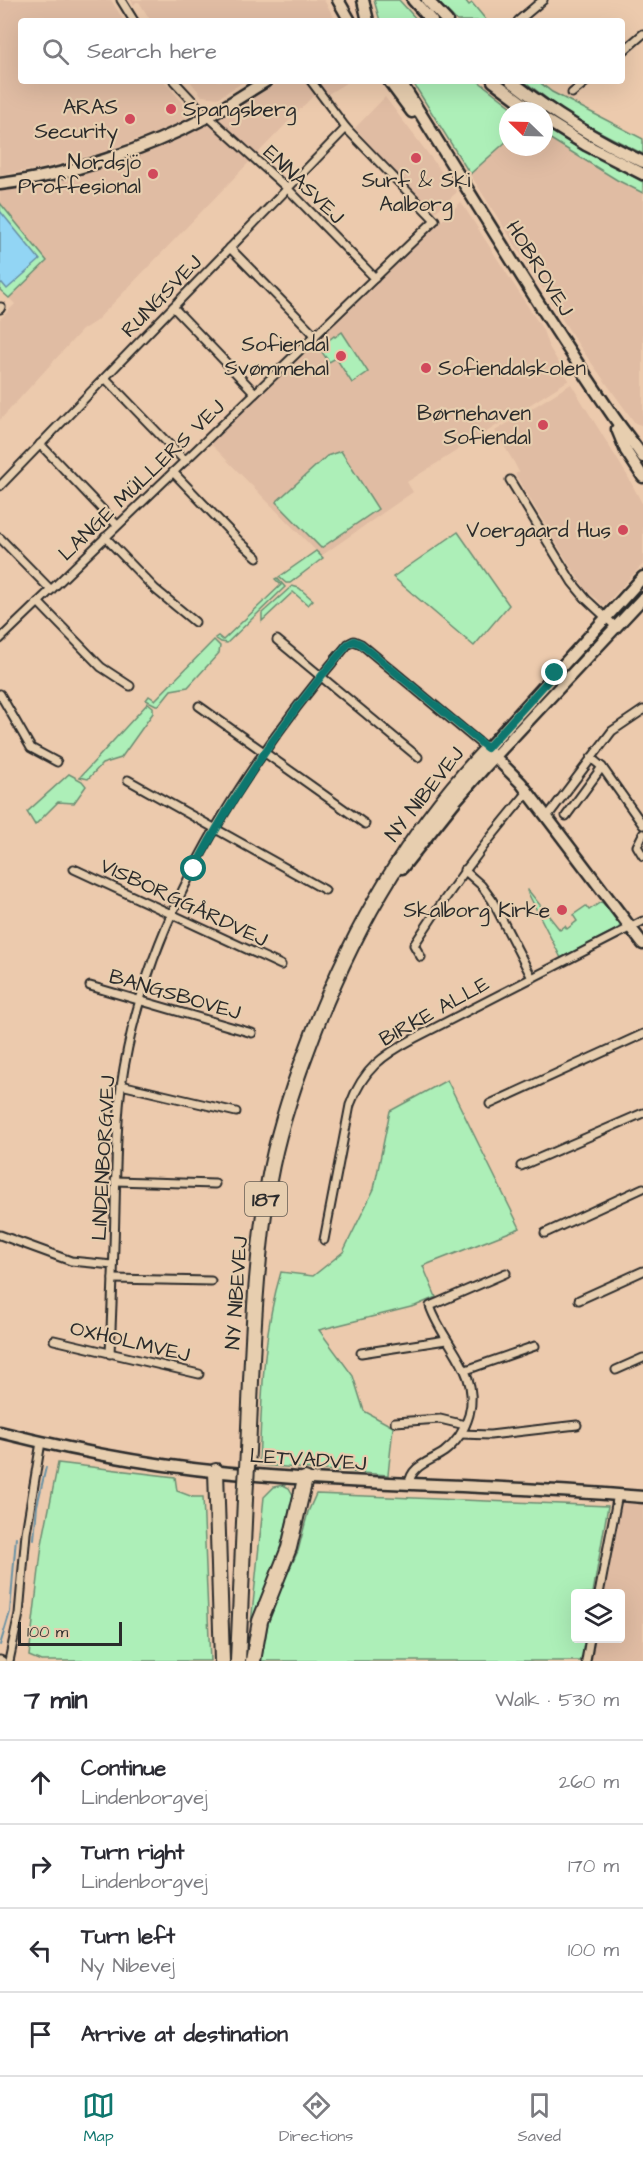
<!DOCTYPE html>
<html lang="en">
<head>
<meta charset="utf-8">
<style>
  body { margin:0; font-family:"Architects Daughter",sans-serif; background:#f2f2f3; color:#2b2b33 }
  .controls { position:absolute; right:18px; bottom:18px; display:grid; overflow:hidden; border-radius:6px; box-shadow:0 6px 24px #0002 }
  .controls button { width:54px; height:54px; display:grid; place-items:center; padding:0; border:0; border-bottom:2px solid #e1e1e2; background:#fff; color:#2b2b33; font:30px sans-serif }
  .compass { position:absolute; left:499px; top:102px; width:54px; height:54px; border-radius:50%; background:#fff; box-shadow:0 6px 24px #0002; rotate:293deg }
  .scale { position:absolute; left:18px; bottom:15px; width:104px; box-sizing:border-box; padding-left:6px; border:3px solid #2b2b2b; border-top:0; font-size:16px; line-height:21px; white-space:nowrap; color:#2b2b2b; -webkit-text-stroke:4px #e7ceaf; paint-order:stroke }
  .stop { position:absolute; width:18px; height:18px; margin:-14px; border:4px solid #0f766e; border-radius:50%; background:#fff }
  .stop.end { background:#0f766e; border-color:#fff; box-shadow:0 2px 6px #0008 }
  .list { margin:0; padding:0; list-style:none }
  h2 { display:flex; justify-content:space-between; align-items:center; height:78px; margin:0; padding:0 24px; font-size:26px }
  h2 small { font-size:20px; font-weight:400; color:#7c7c81 }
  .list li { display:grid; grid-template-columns:39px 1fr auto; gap:18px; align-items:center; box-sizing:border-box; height:84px; padding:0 24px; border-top:2px solid #e1e1e2 }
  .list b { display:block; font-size:22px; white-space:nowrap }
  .list p { margin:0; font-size:20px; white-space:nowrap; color:#7c7c81 }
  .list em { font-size:20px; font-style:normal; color:#7c7c81 }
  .icon { flex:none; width:33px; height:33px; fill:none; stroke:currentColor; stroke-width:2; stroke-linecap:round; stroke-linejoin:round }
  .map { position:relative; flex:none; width:643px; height:1661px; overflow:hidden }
  .search { position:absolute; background:#fff; box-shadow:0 6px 24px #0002; left:18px; right:18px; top:18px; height:66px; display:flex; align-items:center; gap:15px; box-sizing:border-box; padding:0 21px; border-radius:6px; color:#7c7c81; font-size:22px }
  .sheet { height:414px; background:#fff }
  nav { display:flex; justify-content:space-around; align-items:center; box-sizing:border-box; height:84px; border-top:2px solid #e1e1e2; background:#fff; font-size:16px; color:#7c7c81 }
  nav a { display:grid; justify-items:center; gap:3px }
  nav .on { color:#0f766e }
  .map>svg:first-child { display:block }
  .built { fill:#e0bca3 }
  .green { fill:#adefb8; stroke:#6c8d72; stroke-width:1.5 }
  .water { fill:#92d5f4; stroke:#6991a4; stroke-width:1.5 }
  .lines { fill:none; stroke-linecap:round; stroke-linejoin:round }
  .stream { stroke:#6991a4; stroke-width:2 }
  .street-casing { stroke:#2b2b2b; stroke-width:11 }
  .secondary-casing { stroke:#2b2b2b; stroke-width:15 }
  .highway-casing { stroke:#2b2b2b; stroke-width:18 }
  .street { stroke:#e7ceaf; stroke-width:7 }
  .secondary { stroke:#e7ceaf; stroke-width:10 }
  .highway { stroke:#e7ceaf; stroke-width:14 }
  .highway-bridge-casing { stroke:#2b2b2b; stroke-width:18; stroke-linecap:butt }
  .highway-bridge { stroke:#e7ceaf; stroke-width:14 }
  .route { stroke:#0f766e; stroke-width:8 }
  .poi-dot { fill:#d1495b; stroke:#e7ceaf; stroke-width:2 }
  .labels { text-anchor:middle; stroke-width:4.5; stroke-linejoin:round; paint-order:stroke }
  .shield { fill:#e7ceaf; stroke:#635c53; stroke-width:1.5 }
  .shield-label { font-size:20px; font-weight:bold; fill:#2b2b2b }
  .poi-label { font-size:21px; fill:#2b2b2b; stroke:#e7ceaf; text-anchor:end }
  .street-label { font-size:21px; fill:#2b2b2b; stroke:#e7ceaf }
</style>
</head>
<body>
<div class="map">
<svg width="643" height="1661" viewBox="0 0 643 1661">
  <rect width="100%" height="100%" fill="#eccaad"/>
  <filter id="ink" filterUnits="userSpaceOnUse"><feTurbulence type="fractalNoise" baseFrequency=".0167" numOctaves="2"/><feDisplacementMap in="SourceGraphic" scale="12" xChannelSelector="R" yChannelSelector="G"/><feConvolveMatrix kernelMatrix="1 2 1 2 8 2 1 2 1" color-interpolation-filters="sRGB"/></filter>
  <g filter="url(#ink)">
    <g class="built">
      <polygon points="0,0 111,0 124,21 21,21 21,81 164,81 190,111 189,117 161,131 93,155 37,169 0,175"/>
      <polygon points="131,0 324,0 336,21 151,21 139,2 136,2 134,5"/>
      <polygon points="190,81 245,81 218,98 202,96"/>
      <polygon points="281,81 349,81 328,94 313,96 96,321 82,330 0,420 0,319 15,304 9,298 46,261 0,203 0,191 74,177 154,150 226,115"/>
      <polygon points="385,97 457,192 433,214 355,128"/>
      <polygon points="544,135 617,180 643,193 643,428 641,425 635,423 580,347 549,299 553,295 547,286 543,289 470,174 508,140 508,147 544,147"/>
      <polygon points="461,202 543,330 548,345 569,380 407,482 413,492 321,556 210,443 304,355"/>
      <polygon points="571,384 627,475 643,505 643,564 604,606 586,590 569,564 515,474 519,472 515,464 495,431"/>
      <polygon points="618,1494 643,1499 643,1661 589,1661 593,1639 620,1638 620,1594 601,1593"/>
    </g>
    <g class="green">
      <polygon points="374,0 399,0 418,21 380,21"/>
      <polygon points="436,0 465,0 469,5 472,3 487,21 457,21"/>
      <polygon points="412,81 478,81 517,111 508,111 508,140 470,174"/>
      <polygon points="524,81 538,81 552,92 643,139 643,154 571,117"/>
      <polygon points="544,127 643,182 643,193 617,180 544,135"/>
      <polygon points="0,203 47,261 9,298 0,290"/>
      <polygon points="342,332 368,372 352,383 336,358 329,362 319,348 334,336 335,337"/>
      <polygon points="341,451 378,509 321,548 276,502 327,456"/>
      <polygon points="458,532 509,605 474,646 393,577"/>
      <polygon points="316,551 323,558 290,583 286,583 279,577"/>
      <polygon points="277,578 285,587 227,643 221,642 215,638 218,636 223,640 281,585 275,579"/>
      <polygon points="292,586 299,588 313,600 308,605 293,592 262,621 262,613"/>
      <polygon points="214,640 220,646 219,653 188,687 171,690 159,705 156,705 146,700 149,696 155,700"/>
      <polygon points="148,703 153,707 153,713 121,758 102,764 88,779 80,777"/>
      <polygon points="69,774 82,781 86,786 74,803 58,802 35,825 27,812"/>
      <polygon points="528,890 560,930 565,926 567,929 577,921 573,915 586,906 589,910 601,902 603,903 620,925 619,928 561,958 527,891"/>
      <path d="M447,1080L520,1228L423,1266L436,1297L415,1306L319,1330L353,1376L364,1411L393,1427L388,1475L259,1465C262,1400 262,1335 281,1272L313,1276L343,1252L374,1189L390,1111Z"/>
      <polygon points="58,1463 175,1477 177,1491 193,1497 203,1497 210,1661 41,1661 29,1656 42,1544"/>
      <polygon points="283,1485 289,1488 293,1495 279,1553 256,1617 251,1624 264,1497 274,1487"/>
      <polygon points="316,1494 608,1506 593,1593 576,1594 576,1638 585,1639 581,1661 261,1661 269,1618 277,1596 298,1551 308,1512"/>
    </g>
    <polygon class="water" points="0,211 40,260 7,289 2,283 0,284"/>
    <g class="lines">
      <g class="stream">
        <polyline points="34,1539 37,1506 46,1467"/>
        <polyline points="0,1645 10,1612 16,1537"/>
      </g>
      <g class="street-casing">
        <g id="street">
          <polyline points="121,0 134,21"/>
          <polyline points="518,21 543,0"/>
          <polyline points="622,52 643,34"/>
          <polyline points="174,81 202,111 288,189 375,278"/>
          <polyline points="572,93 587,81"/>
          <polyline points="230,248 315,335"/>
          <polyline points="173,307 255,393"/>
          <polyline points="0,309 1,307"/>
          <polyline points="105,378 185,461"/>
          <polyline points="40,444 117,525"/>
          <polyline points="173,472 239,541 257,557"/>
          <polyline points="510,480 572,582 586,599 616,627"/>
          <polyline points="0,486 346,128"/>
          <polyline points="105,537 155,589 195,622"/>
          <polyline points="0,538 51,590"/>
          <polyline points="38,602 101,667 130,686"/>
          <polyline points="0,639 435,220 346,128 311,81"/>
          <polyline points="277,640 418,757"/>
          <polyline points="0,694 31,748 57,762"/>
          <polyline points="199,706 365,824"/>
          <polyline points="591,758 602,767 643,825"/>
          <polyline points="128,780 325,890"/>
          <polyline points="566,816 602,767"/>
          <polyline points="547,817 612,731 643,710"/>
          <polyline points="643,834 637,846 643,856"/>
          <polyline points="74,869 281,965"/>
          <polyline points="464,870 481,885 492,900 532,978"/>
          <path d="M421,957L414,945C449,890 486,841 528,792"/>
          <polyline points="90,986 252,1033"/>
          <polyline points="121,1085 236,1112"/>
          <polyline points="490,1104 643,1034"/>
          <polyline points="521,1166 643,1113"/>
          <polyline points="115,1181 215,1184"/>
          <polyline points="545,1233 643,1188"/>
          <polyline points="0,1235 71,1261 113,1265"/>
          <path d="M324,1240L350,1105C363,1069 383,1055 415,1038L643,921"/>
          <polyline points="113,1279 211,1281"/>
          <polyline points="579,1300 643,1271"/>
          <polyline points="54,1340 199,1374"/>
          <polyline points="361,1353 446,1340"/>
          <path d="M110,1354C112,1306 114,1257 115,1209C116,1168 116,1127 121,1087C144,922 242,768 348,644L354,641L361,644L487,749"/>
          <polyline points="466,1370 535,1346"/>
          <polyline points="616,1370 643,1358"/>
          <polyline points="395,1422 440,1419 465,1425"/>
          <polyline points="461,1434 490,1435 577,1425"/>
          <path d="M409,1484C411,1465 430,1462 444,1452C456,1443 465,1429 469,1415C481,1371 443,1345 430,1306L506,1273"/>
          <polyline points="599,1594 618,1494"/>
          <polyline points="0,1660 2,1661"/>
          <polyline points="9,1661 19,1614 26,1533 41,1442"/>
          <polyline points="586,1661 590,1638"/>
        </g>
      </g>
      <g class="secondary-casing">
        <g id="secondary">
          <polyline points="338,0 350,21"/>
          <polyline points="363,0 368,21"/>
          <polyline points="413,0 432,21"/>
          <polyline points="427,0 447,21"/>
          <polyline points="389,81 412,112"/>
          <path d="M400,81C470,192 537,305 611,413C621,428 633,442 643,457"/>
          <polyline points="493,81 533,111"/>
          <path d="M511,81C552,113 596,140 643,162"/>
          <polyline points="544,119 586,145 643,174"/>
          <path d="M0,184C67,176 147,149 207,117C227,106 246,93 266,81"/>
          <polyline points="617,429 626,451 643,477"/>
          <polyline points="643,577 487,749 521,783 643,944"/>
          <polyline points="402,868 456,800 485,767 643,598"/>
          <path d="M0,1432C83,1453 170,1469 256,1475C385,1486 514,1485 643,1497"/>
        </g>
      </g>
      <g class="highway-casing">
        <g id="highway">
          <path d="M248,1451C252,1361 254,1270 269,1180C277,1135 291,1092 307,1050C348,937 405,836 487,749"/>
          <polyline points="216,1471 222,1661"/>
          <polyline points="238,1661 245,1499"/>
          <polyline points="253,1661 260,1621 289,1548 305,1479"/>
        </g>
      </g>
      <use href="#street" class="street"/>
      <use href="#secondary" class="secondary"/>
      <use href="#highway" class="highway"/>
      <g class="highway-bridge-casing">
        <polyline id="highway-bridge" points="245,1499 248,1451"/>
      </g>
      <use href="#highway-bridge" class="highway-bridge"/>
    </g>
  </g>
  <g class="lines" filter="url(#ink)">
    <path class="route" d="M194,869C237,788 288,714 348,644L354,641L361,644L487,748L555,673"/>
  </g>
  <g class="poi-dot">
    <circle cx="171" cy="109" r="6"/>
    <circle cx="130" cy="119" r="6"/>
    <circle cx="416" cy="158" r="6"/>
    <circle cx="153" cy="174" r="6"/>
    <circle cx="341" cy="356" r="6"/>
    <circle cx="426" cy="368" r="6"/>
    <circle cx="543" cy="425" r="6"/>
    <circle cx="623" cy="530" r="6"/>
    <circle cx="562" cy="910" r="6"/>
  </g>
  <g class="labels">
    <rect class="shield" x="245" y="1182" width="42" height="34" rx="4.5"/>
    <g class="shield-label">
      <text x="266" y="1206">187</text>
    </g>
    <g class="poi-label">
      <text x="118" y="114">ARAS<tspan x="118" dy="24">Security</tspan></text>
      <text x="183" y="116" text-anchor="start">Spangsberg</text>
      <text x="141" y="169">Nordsjö<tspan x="141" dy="24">Proffesional</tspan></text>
      <text x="416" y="187" text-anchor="middle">Surf &amp; Ski<tspan x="416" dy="24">Aalborg</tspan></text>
      <text x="329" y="351">Sofiendal<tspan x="329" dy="24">Svømmehal</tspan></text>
      <text x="438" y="375" text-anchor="start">Sofiendalskolen</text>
      <text x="531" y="420">Børnehaven<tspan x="531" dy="24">Sofiendal</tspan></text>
      <text x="611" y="537">Voergaard Hus</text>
      <text x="550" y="917">Skalborg Kirke</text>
    </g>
    <g class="street-label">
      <text transform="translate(304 184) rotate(44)" y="7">ENNASVEJ</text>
      <text transform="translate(540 268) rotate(58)" y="7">HOBROVEJ</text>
      <text transform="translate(161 296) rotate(-46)" y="7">RUNGSVEJ</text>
      <text transform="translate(141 480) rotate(-44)" y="7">LANGE MÜLLERS VEJ</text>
      <text transform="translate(424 794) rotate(-52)" y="7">NY NIBEVEJ</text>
      <text transform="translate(184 902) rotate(25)" y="7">VISBORGGÅRDVEJ</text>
      <text transform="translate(175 994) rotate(16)" y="7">BANGSBOVEJ</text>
      <text transform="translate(434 1011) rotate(-29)" y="7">BIRKE ALLE</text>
      <text transform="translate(103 1158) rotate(-87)" y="7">LINDENBORGVEJ</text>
      <text transform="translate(236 1293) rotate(-86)" y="7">NY NIBEVEJ</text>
      <text transform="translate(130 1341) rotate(13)" y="7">OXHOLMVEJ</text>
      <text transform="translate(308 1459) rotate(4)" y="7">LETVADVEJ</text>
    </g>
  </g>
</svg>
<div class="controls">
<button><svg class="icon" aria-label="layers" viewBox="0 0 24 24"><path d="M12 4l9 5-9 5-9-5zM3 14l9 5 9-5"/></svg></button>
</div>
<svg class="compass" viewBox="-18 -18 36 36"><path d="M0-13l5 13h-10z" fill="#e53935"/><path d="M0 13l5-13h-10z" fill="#7c7c81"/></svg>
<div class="scale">100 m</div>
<div class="stop" style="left:194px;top:869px"></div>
<div class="stop end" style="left:555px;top:673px"></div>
<div class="search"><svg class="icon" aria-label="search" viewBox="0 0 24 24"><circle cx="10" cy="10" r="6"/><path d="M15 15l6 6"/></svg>Search here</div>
</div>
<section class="sheet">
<h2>7 min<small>Walk · 530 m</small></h2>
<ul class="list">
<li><svg class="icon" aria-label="ahead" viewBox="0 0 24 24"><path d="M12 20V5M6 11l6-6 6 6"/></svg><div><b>Continue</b><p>Lindenborgvej</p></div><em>260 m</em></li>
<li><svg class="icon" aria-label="right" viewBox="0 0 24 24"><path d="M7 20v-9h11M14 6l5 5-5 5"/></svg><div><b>Turn right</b><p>Lindenborgvej</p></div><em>170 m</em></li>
<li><svg class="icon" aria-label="left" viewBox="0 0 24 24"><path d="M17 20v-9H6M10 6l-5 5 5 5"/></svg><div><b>Turn left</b><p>Ny Nibevej</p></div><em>100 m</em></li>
<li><svg class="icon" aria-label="arrive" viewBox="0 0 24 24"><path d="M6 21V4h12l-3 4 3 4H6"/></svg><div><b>Arrive at destination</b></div></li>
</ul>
</section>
<nav>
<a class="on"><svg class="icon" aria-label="map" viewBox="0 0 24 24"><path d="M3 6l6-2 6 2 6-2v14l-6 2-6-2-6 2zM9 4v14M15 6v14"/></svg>Map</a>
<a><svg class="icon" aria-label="directions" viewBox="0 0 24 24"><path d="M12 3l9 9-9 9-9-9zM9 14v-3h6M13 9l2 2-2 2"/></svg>Directions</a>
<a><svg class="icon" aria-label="saved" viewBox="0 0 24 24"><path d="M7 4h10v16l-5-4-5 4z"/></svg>Saved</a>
</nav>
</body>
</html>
